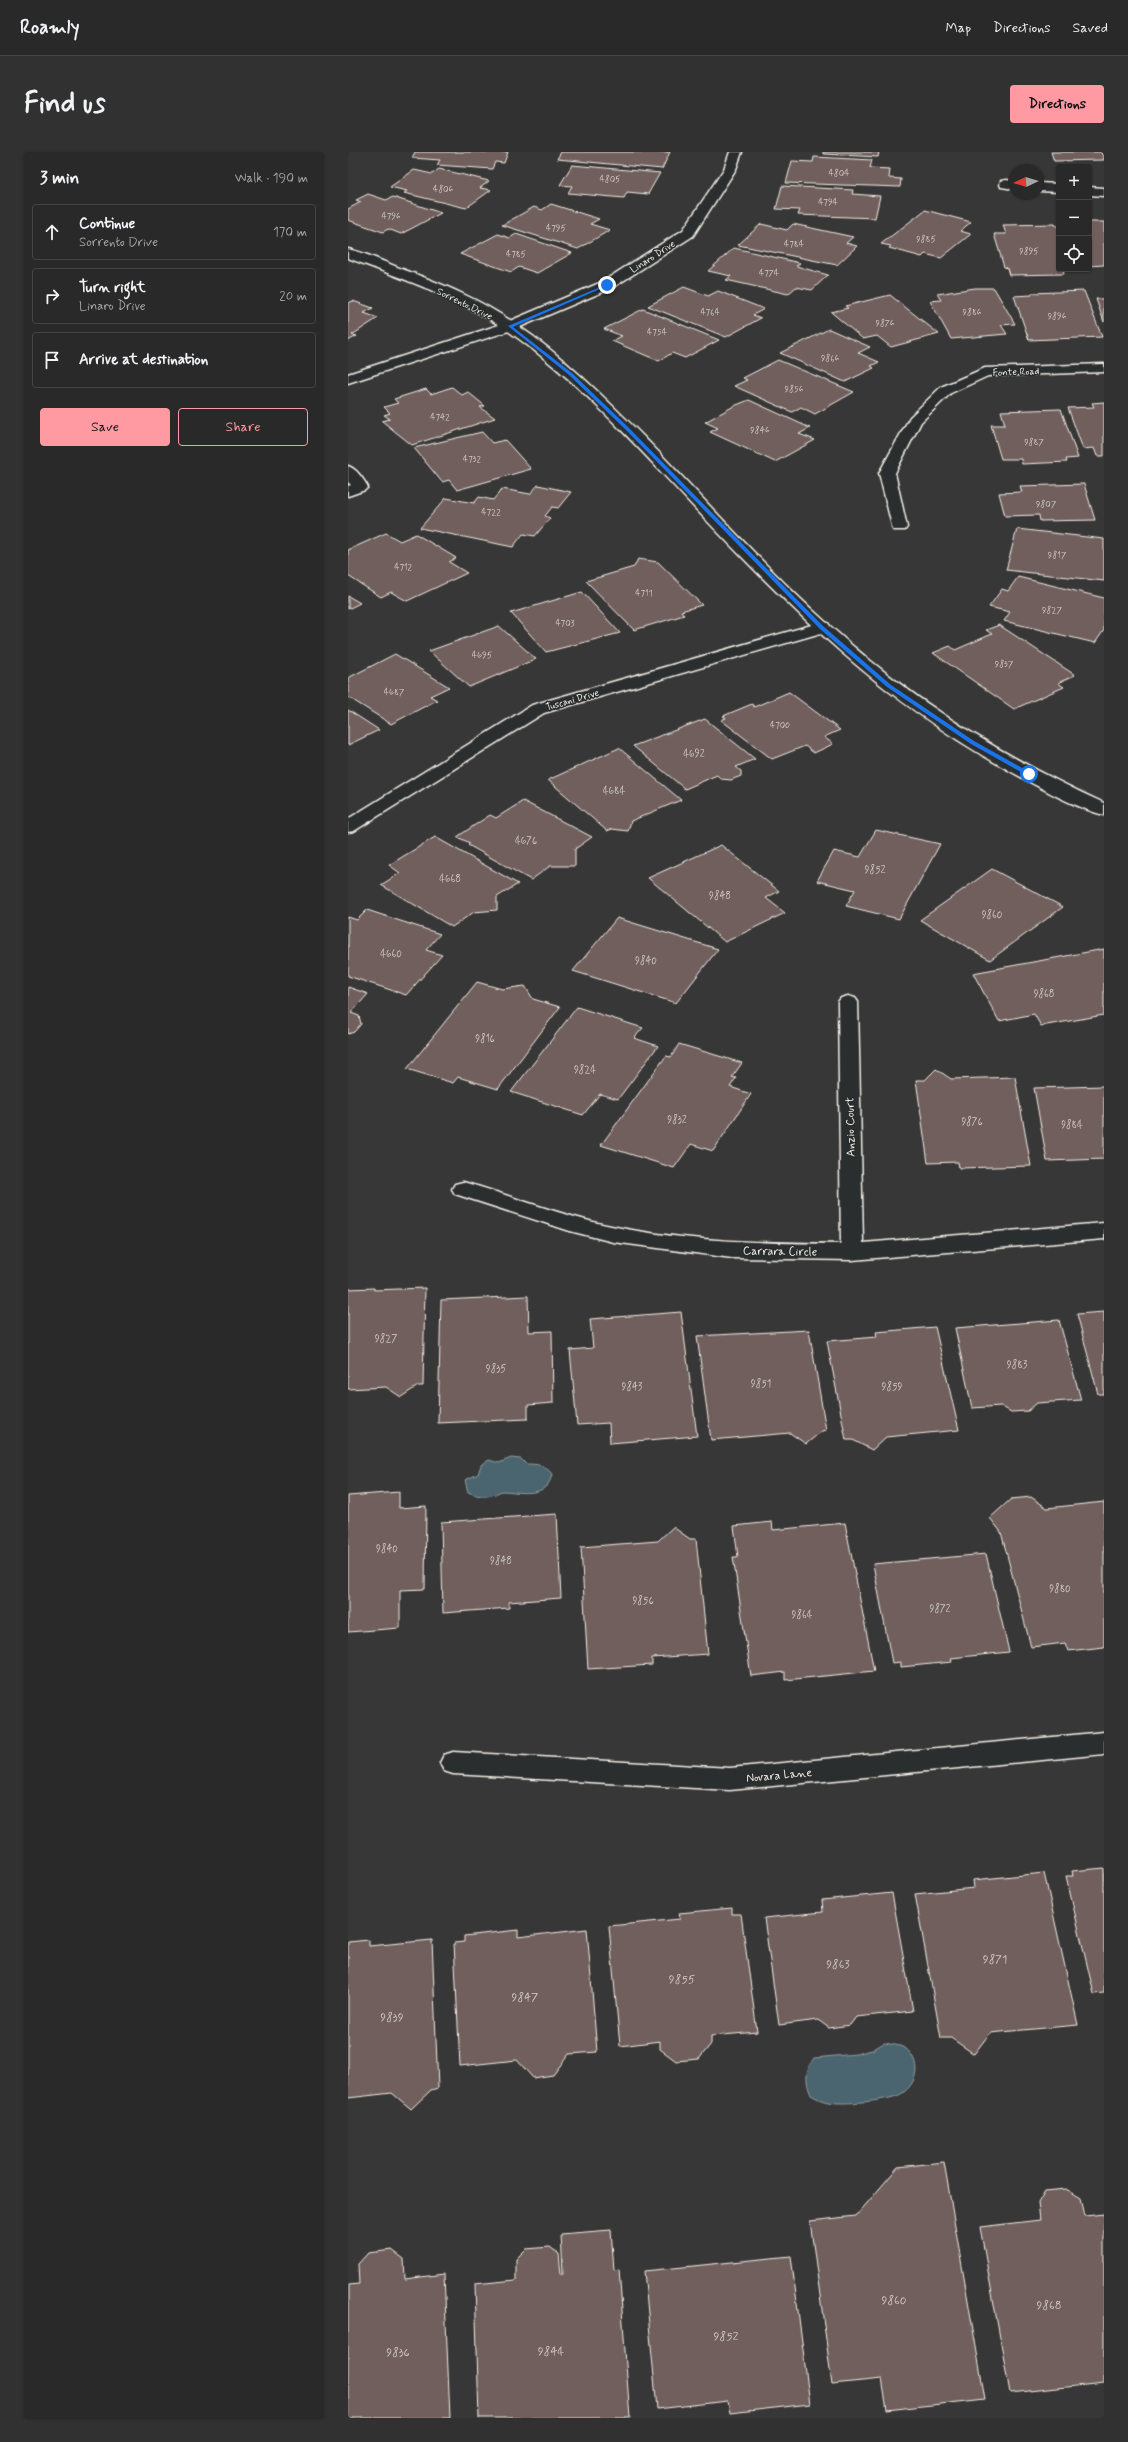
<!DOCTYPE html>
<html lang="en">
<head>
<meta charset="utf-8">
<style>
  body { margin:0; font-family:Mynerve,sans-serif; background:#323131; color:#f1f3f6 }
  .controls { position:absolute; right:12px; top:12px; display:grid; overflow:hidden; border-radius:4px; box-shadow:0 1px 3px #0004 }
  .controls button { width:36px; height:36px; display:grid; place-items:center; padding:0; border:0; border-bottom:1px solid #464546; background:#2a2929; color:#f1f3f6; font:20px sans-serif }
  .compass { position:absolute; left:660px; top:12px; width:36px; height:36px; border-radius:50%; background:#2a2929; box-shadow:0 1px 3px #0004; rotate:266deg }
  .stop { position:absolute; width:12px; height:12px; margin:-9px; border:3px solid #1a73e8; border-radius:50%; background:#fff }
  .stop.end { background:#1a73e8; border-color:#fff; box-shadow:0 1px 4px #0008 }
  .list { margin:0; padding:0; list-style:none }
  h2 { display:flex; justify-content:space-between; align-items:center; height:52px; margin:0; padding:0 16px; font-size:17px }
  h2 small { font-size:13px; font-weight:400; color:#a5a6a8 }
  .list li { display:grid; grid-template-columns:26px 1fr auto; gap:12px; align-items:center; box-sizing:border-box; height:56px; margin:0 8px 8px; padding:0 8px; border:1px solid #464546; border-radius:4px }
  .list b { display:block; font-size:15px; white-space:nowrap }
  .list p { margin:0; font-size:13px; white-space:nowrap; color:#a5a6a8 }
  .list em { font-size:13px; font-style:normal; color:#a5a6a8 }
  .actions { display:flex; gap:8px; padding:12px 16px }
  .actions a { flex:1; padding:9px 0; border:1px solid #ff9aa2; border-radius:4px; text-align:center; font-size:14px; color:#ff9aa2 }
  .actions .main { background:#ff9aa2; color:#111 }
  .icon { flex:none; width:22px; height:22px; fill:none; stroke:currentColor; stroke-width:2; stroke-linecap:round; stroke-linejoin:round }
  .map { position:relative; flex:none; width:756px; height:2266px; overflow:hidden; border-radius:4px }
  header { display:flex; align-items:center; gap:24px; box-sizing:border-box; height:56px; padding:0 20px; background:#2a2929; border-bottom:1px solid #464546 }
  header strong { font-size:19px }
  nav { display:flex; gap:22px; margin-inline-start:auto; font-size:14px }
  .intro { display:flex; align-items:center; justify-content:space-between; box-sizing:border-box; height:96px; padding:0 24px }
  h1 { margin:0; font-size:28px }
  .button { padding:10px 18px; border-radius:4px; background:#ff9aa2; color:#111; font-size:14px; font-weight:700 }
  main { display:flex; gap:24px; padding:0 24px }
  aside { flex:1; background:#2a2929; border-radius:4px; box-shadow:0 1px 3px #0004 }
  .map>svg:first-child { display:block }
  .water { fill:#4b656f; stroke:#8f9d9f }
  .building { fill:#715e5d; stroke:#f4f1e8 }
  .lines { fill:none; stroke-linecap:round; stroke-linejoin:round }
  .minor-casing { stroke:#f4f1e8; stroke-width:3 }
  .tertiary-casing { stroke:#f4f1e8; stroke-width:3 }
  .minor { fill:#2a2d2e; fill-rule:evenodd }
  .tertiary { fill:#2a2d2e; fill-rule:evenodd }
  .route { fill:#1a73e8 }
  .labels { text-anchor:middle; stroke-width:3; stroke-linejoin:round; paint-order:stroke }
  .far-number-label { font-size:9px; fill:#d3ccc5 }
  .far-street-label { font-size:10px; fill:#f4f1e8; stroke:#2a2d2e }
  .number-label { font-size:10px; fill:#d3ccc5 }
  .street-label { font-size:12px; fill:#f4f1e8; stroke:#2a2d2e }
  .near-number-label { font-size:12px; fill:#d3ccc5 }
</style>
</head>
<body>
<header>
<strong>Roamly</strong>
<nav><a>Map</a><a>Directions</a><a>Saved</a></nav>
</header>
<div class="intro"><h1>Find us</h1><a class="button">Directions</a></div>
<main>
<aside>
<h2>3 min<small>Walk · 190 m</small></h2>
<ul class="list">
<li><svg class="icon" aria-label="ahead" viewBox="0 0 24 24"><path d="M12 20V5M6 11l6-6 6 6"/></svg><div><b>Continue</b><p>Sorrento Drive</p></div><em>170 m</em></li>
<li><svg class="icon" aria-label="right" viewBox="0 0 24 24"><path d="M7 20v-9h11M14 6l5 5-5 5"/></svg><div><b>Turn right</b><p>Linaro Drive</p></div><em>20 m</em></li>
<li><svg class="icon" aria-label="arrive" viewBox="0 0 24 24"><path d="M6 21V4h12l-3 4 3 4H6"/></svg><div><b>Arrive at destination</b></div></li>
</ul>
<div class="actions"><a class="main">Save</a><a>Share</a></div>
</aside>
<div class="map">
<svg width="756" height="2266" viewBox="0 0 756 2266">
  <rect width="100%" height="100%" fill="#383737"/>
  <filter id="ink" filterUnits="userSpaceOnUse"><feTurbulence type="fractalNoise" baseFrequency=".025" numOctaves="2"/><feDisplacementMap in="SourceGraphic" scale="8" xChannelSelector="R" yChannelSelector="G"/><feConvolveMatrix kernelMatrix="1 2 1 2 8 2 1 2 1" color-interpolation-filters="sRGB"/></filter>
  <g filter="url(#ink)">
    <g class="water">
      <path d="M163,1306L173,1307L178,1312C190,1312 197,1313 204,1322C200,1347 172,1340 155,1339C152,1339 150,1341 147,1342C137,1346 129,1344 120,1340L117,1328L130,1322L133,1313L141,1308L151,1311Z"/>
      <path d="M536,1891C542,1892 551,1893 557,1896C574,1909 570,1932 553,1942C541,1949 494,1953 480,1950C474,1949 468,1946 463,1943C457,1929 457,1919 466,1906L508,1902L524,1898Z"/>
    </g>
    <g class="building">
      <polygon points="67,0 160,0 156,11 147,10 144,17 89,13 92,8 64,6"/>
      <polygon points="213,0 322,0 314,17 209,7"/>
      <polygon points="475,0 531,0 530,5 475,2"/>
      <polygon points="703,0 753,0 756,8 706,9"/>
      <polygon points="466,5 524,8 522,16 542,17 541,26 553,27 552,35 438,31 444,9 465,10"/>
      <polygon points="224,13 312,21 300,42 279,40 276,46 220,41 224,34 212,33"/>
      <polygon points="91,17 141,29 132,36 143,38 118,56 56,41 59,39 42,35 66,18 84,22"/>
      <polygon points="434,34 505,38 504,42 532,44 527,66 450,63 452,58 428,57"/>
      <polygon points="20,42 38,48 45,45 93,61 53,82 40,77 35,80 0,68 0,57 13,50 8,48"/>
      <polygon points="203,52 251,67 242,72 262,78 230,97 154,73 186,55 194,58"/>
      <polygon points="577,58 623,70 612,79 623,82 593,106 577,102 574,105 541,96 543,94 533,92"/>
      <polygon points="741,70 756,70 756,113 741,114"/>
      <polygon points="413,72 439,78 445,72 505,85 498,91 509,94 489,113 390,93"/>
      <polygon points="707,72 708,74 711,74 711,117 723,118 715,118 716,122 661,123 659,116 656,115 646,82 658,82 655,73"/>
      <polygon points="150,82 162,86 168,82 224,101 189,121 171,115 163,120 112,102"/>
      <polygon points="386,96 452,111 448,114 480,123 464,138 448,135 440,142 378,128 383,124 360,119"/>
      <polygon points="336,135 360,144 370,139 416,157 405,163 413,166 378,185 300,154"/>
      <polygon points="627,136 646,136 667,172 653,173 659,182 603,187 582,149 593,148 589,142"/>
      <polygon points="736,139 754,185 681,188 666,144 684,143 684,141"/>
      <polygon points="542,143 591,182 543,195 529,184 515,187 483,160 500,156 497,154"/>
      <polygon points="748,147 756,147 756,170"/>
      <polygon points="5,149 25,156 16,161 30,166 4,183 9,184 0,189 0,151"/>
      <polygon points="295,157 371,188 337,206 324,201 311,209 264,189 274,184 256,177"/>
      <polygon points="481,177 522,195 510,201 531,210 523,214 526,216 497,230 432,201"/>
      <polygon points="430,208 506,240 467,262 453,255 444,260 386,234 399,228 395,226"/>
      <polygon points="104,235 114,243 120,240 137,254 132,255 147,266 64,293 34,269 42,267 36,263 42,261 36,255 50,251 46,247 78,237 83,242"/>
      <polygon points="401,248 462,276 451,282 467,288 427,310 362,280 370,276 357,270 386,254"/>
      <polygon points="756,250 756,304 749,304 746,296 735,297 720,256 746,255 744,251"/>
      <polygon points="713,257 730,306 718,307 719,310 674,312 673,307 653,307 643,273 657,273 653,259"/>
      <polygon points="134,280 144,291 157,288 183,317 109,338 101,328 94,330 66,296"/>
      <polygon points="736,332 747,368 692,369 691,363 657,364 651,341 674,340 672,334"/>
      <polygon points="190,333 223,340 210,356 204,355 197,364 202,366 187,384 175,382 165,395 72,376 98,346 126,351 131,345 145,348 154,337 182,342"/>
      <polygon points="669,377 756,387 756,429 658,418"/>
      <polygon points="38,381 52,389 68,382 108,406 101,410 119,421 59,449 43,440 33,445 0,424 0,398"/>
      <polygon points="290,407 310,410 354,453 333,459 336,463 286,478 238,429 286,415"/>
      <polygon points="670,425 756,446 756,478 747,491 656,469 662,460 641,455 654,437 660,439"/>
      <polygon points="234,440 272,481 198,500 163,461"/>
      <polygon points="0,444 12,451 0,457"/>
      <polygon points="651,473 727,523 710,531 716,535 666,557 585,501 602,494 607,498 644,482 638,478"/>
      <polygon points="151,474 188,507 121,535 81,499"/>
      <polygon points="47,502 101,535 82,544 89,548 43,572 0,545 0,526"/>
      <polygon points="441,540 492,578 476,585 485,592 466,601 457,594 424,607 373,568 378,566 375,564 404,552 406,555"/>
      <polygon points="0,558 31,578 0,593"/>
      <polygon points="357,567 407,607 388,615 393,619 393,624 383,628 373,627 369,623 337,637 285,594"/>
      <polygon points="271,596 333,648 283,669 280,679 264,677 259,679 200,628"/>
      <polygon points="175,649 244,685 227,697 227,714 202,714 183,728 120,693 122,691 109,685 142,663 148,666"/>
      <polygon points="528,678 592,692 551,767 498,754 507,738 469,729 486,699 512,705"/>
      <polygon points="87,685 170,732 149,745 149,758 126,760 104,775 33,733 52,721 41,713"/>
      <polygon points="373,693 431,739 418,746 437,761 377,790 300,726"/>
      <polygon points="644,717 715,755 642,808 572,768"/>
      <polygon points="19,758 92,782 78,798 94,803 58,843 0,824 0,765 9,768"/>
      <polygon points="269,766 370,797 328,851 225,819"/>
      <polygon points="756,797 756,863 693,874 686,862 651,869 625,821"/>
      <polygon points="129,830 154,837 177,834 185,847 212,855 150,937 110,925 105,931 59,917"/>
      <polygon points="0,835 20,842 3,861 11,864 13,872 6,880 0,882"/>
      <polygon points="229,855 295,876 286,886 310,894 270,947 252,942 235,963 163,940"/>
      <polygon points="331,892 394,911 384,925 388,926 382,935 403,942 365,999 343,992 326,1016 253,993 318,904 323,905"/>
      <polygon points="588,917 603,927 667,925 683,1014 611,1016 610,1010 580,1011 568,928 577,928"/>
      <polygon points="756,934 756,1007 699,1009 686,936"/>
      <polygon points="26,1136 26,1138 77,1136 75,1234 70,1234 53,1245 38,1235 0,1237 0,1137"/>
      <polygon points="180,1144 181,1180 204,1179 205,1251 180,1253 180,1267 90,1271 93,1148"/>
      <polygon points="333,1160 349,1284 262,1291 261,1271 229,1273 222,1198 245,1196 242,1167"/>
      <polygon points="756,1160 756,1242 750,1242 729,1162"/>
      <polygon points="711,1168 733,1248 689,1251 680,1259 663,1260 653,1254 624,1256 607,1176"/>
      <polygon points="587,1175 611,1278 538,1285 524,1298 505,1288 498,1288 479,1189 529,1185 528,1180"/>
      <polygon points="461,1178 478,1278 474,1279 458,1292 442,1281 363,1288 349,1184"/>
      <polygon points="51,1340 51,1356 78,1354 77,1437 52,1438 52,1476 0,1480 0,1344"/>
      <polygon points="683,1345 699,1356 756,1350 756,1495 720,1499 717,1491 683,1495 653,1380 642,1366 663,1347"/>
      <polygon points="209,1362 213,1446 161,1450 161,1456 95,1461 93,1370"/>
      <polygon points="424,1370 425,1378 497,1371 526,1519 437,1528 437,1520 403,1524 385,1405 390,1405 386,1374"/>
      <polygon points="325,1375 342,1387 348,1387 360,1502 304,1506 304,1513 240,1517 233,1395 310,1389"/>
      <polygon points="638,1402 661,1500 603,1506 604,1510 553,1515 553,1510 544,1511 525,1412"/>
      <polygon points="756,1716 756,1841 746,1842 718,1724 725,1724 724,1719"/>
      <polygon points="696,1721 730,1873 642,1881 626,1902 603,1886 593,1886 567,1742 626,1736 625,1728"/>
      <polygon points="544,1741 565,1859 508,1865 502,1873 481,1876 470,1868 431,1873 416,1766 475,1760 474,1748"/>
      <polygon points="384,1756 384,1762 393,1762 409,1880 363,1884 363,1892 351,1907 328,1909 312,1897 312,1889 272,1894 261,1774 332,1767 331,1761"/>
      <polygon points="239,1777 249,1900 221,1902 205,1923 185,1926 169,1908 112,1914 106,1791 116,1790 116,1784 170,1778 170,1785"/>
      <polygon points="21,1788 21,1794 84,1788 90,1936 83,1938 63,1957 44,1941 0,1946 0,1790"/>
      <polygon points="596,2010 637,2247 539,2258 534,2227 484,2232 462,2069 508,2064 550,2015"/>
      <polygon points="718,2037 733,2046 737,2064 756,2062 756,2231 662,2241 632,2075 692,2068 690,2051 697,2039"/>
      <polygon points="263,2078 266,2118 271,2117 282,2266 131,2266 127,2132 168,2128 168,2107 178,2097 202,2095 211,2102 213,2122 215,2122 213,2082"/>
      <polygon points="44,2098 56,2107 57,2127 96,2122 102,2266 0,2266 0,2133 11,2132 10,2112 20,2101"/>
      <polygon points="443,2104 462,2252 382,2261 380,2249 309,2257 296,2119"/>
    </g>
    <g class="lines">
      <g class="minor-casing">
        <g id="minor">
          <polygon points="382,0 394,0 388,17 345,84 264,136 167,177 0,231 0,222 157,171 254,130 335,78 376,17"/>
          <polygon points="658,28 666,29 666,37 653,35 652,32 653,29"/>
          <polygon points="690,31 711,32 711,40 690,39"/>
          <polygon points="741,35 756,36 756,44 741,43"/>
          <polygon points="756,212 756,220 640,224 603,241 573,270 547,321 559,375 557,378 545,378 531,321 562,265 593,235 637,216"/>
          <path d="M0,314C9,317 15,327 20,335L17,338L0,344V334L3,333L0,330Z"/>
          <polygon points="474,470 480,471 482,475 480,479 196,561 6,679 0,680 0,667 184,553"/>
          <path d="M500,844L507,846L510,850L515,1091L756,1071V1087L504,1108L384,1106L265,1090L222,1079L107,1042L104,1037L107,1032L115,1030C165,1044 213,1064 263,1074C339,1090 416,1091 493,1092L490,850L493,846Z"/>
          <polygon points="756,1580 756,1602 382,1638 105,1622 96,1619 92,1611 96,1603 105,1600 382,1616"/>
        </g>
      </g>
      <g class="tertiary-casing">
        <path id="tertiary" d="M0,97C18,101 36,110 54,117C94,132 134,148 169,173C215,204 255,244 294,283C356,346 415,414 481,473C563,548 655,605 756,651V663C724,655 682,630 653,614C528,544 441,455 344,353C287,292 229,227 160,179C112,146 55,127 0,106Z"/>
      </g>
      <use href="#minor" class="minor"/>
      <use href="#tertiary" class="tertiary"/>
    </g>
  </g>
  <polygon class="route" points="257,133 261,133 165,175 224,221 280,275 475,474 543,533 626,589 683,621 683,624 680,624 623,592 539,535 472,477 277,277 221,223 160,174"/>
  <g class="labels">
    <g class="far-number-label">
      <text x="491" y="24">4804</text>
      <text x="262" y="30">4805</text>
      <text x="95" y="40">4806</text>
      <text x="480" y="53">4794</text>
      <text x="43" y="67">4796</text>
      <text x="208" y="79">4795</text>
      <text x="578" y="90">9885</text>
      <text x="446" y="95">4784</text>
      <text x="681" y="102">9895</text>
      <text x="168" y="105">4785</text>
      <text x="421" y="124">4774</text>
      <text x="362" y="163">4764</text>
      <text x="624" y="163">9886</text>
      <text x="709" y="167">9896</text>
      <text x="537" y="174">9876</text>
      <text x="309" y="183">4754</text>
      <text x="482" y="209">9866</text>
      <text x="446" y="240">9856</text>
      <text x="92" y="268">4742</text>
      <text x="412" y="281">9846</text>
      <text x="686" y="293">9887</text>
      <text x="124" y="310">4732</text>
      <text x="698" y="355">9807</text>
      <text x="143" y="363">4722</text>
      <text x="709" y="406">9817</text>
      <text x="55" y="418">4712</text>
      <text x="296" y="444">4711</text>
      <text x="704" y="461">9827</text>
      <text x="217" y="474">4703</text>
      <text x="134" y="506">4695</text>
      <text x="656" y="515">9837</text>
      <text x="46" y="543">4687</text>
      <text x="432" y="576">4700</text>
    </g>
    <g class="far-street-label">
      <text transform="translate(304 104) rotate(-33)" y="4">Linaro Drive</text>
      <text transform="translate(117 151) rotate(26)" y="4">Sorrento Drive</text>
      <text transform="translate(668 219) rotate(-2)" y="4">Fonte Road</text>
      <text transform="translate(224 547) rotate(-16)" y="4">Tuscani Drive</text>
    </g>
    <g class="number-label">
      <text x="346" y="605">4692</text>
      <text x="266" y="642">4684</text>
      <text x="178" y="692">4676</text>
      <text x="527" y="721">9852</text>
      <text x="102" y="730">4668</text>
      <text x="372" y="747">9848</text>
      <text x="644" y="766">9860</text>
      <text x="43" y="805">4660</text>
      <text x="298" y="812">9840</text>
      <text x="696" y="845">9868</text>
      <text x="137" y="890">9816</text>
      <text x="237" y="921">9824</text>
      <text x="329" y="971">9832</text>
      <text x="624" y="973">9876</text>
      <text x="724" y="976">9884</text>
      <text x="38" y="1190">9827</text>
      <text x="669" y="1216">9883</text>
      <text x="148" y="1220">9835</text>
      <text x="413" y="1235">9851</text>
      <text x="284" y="1238">9843</text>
      <text x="544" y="1238">9859</text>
      <text x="39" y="1400">9840</text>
      <text x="153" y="1412">9848</text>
      <text x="712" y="1440">9880</text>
      <text x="295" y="1452">9856</text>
      <text x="592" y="1460">9872</text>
      <text x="454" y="1466">9864</text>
    </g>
    <g class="street-label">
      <text transform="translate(502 975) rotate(-91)" y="4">Anzio Court</text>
      <text transform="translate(432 1099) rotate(1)" y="4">Carrara Circle</text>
      <text transform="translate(431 1623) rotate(-5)" y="4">Novara Lane</text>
    </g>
    <g class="near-number-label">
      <text x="647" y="1811">9871</text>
      <text x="490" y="1816">9863</text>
      <text x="334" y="1831">9855</text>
      <text x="177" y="1849">9847</text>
      <text x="44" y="1869">9839</text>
      <text x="546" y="2152">9860</text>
      <text x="701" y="2157">9868</text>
      <text x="378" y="2188">9852</text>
      <text x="203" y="2203">9844</text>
      <text x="50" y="2204">9836</text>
    </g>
  </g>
</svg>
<div class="controls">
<button>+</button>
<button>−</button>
<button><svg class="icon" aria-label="locate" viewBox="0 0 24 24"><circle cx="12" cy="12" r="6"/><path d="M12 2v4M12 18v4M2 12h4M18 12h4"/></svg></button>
</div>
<svg class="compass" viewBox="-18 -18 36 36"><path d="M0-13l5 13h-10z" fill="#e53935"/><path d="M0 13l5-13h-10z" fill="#a5a6a8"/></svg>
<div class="stop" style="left:681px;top:622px"></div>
<div class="stop end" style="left:259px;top:133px"></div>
</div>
</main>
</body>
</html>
